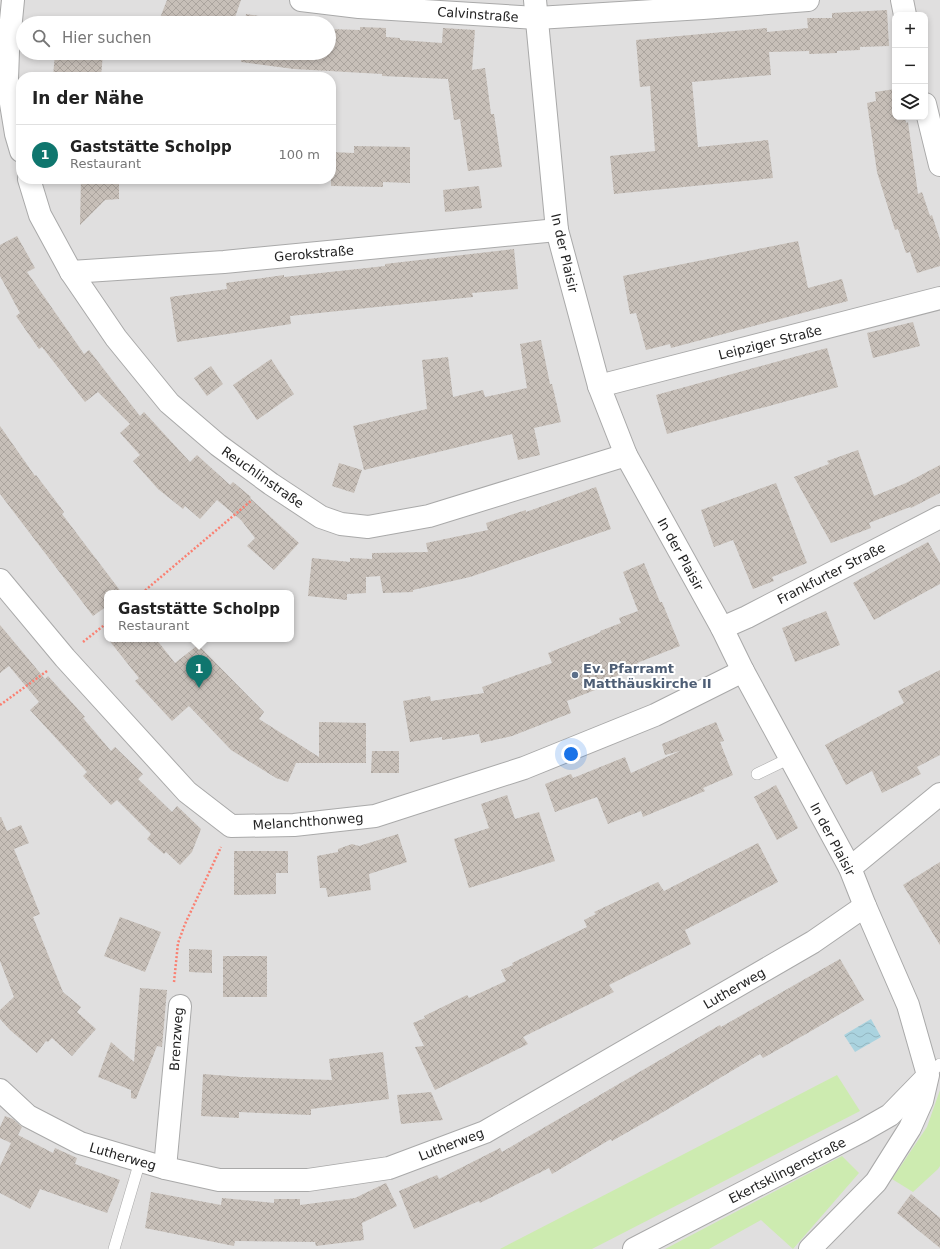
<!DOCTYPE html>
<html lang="de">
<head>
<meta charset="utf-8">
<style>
  body { margin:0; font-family:"DejaVu Sans",sans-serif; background:#f6f6f6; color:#222 }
  .controls { position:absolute; right:12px; top:12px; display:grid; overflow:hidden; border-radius:8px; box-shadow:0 2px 6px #0003 }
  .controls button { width:36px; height:36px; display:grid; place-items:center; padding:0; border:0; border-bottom:1px solid #e0e0e0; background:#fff; color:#222; font:20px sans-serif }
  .you { position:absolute; left:571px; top:754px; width:14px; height:14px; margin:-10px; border:3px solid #fff; border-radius:50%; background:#1a73e8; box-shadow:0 0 0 6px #1a73e833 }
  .badge { display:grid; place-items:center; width:26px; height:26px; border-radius:50%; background:#0f766e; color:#fff; font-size:13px; font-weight:700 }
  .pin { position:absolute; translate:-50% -33px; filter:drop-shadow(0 1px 2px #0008) }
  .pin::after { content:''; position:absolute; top:21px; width:14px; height:12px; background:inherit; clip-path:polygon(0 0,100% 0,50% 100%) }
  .popup { position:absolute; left:104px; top:590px; width:190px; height:52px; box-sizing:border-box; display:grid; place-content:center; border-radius:8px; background:#fff; filter:drop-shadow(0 1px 3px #0005); font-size:13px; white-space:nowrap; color:#767676 }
  .popup b { font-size:15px; color:#222 }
  .popup::after { content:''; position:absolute; left:50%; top:100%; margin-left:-8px; border:8px solid transparent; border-top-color:#fff }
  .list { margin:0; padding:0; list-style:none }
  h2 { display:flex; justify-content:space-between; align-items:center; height:52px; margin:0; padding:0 16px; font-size:17px }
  h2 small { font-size:13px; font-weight:400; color:#767676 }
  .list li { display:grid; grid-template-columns:26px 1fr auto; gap:12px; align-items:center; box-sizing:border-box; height:60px; padding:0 16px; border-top:1px solid #e0e0e0 }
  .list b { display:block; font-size:15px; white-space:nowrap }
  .list p { margin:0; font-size:13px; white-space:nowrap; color:#767676 }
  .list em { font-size:13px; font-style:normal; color:#767676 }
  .icon { flex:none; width:22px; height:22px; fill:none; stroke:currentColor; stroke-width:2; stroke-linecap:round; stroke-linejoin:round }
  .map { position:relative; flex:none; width:940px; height:1249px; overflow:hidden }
  .search { position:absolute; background:#fff; box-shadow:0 2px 6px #0003; left:16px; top:16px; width:320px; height:44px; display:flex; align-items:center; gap:10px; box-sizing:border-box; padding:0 14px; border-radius:22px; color:#767676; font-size:15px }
  .panel { position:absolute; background:#fff; box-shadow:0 2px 6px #0003; left:16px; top:72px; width:320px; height:112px; border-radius:16px }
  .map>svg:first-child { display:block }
  .residential { fill:#e0dfdf; fill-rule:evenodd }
  .grass { fill:#cdebb0 }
  .water { fill:url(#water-waves) }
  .building { fill:url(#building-cross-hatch) }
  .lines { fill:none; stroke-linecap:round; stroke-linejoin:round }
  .service-casing { stroke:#a9a9a9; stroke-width:12 }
  .minor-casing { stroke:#a9a9a9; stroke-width:24 }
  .path { stroke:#fa8072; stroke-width:2.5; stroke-dasharray:2 2; stroke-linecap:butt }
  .service { stroke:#fff; stroke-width:11 }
  .minor { stroke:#fff; stroke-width:22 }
  .service-dot { fill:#5c6f8a; stroke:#fff; stroke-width:1.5 }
  .labels { text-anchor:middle; stroke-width:4; stroke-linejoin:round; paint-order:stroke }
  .street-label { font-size:13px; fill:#222; stroke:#fff }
  .service-label { font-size:13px; font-weight:bold; fill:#4e5e75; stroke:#fff; text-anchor:start }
</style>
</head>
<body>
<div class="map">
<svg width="940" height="1249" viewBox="0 0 940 1249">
  <defs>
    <pattern id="water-waves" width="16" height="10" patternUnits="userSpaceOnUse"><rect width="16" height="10" fill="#aad3df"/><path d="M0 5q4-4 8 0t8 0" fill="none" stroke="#92b5bf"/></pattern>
    <pattern id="building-cross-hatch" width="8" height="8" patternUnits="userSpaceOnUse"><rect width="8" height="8" fill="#c7bfb8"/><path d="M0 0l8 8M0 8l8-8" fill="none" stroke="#aba49e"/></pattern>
  </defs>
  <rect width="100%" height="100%" fill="#f2efe9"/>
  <path class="residential" d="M0,0H940V1249H0ZM895,15H925V117H895ZM23,23H329V53H23ZM21,77H331V179H21ZM107,593H291V639H107Z"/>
  <g class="grass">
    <polygon points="837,1075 860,1111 592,1249 500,1249"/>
    <polygon points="940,1090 940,1166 938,1169 913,1192 892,1179 927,1127"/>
    <polygon points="842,1156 859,1173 793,1249 761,1220 709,1249 665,1249"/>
  </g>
  <polygon class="water" points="871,1019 881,1037 855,1052 844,1035"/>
  <g class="building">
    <polygon points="167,0 241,0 233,23 158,23"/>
    <polygon points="887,10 889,46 860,47 860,50 837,51 837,53 809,54 809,51 769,52 771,75 692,82 698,147 768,140 773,178 614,194 610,156 655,151 650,86 640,87 636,40 767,28 767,32 808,28 807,18 832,18 832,13"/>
    <polygon points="246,14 298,22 297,23 245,23"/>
    <polygon points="360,27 386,28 386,37 400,38 400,40 442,43 443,28 475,30 472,70 485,68 491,114 494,114 502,167 468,171 460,119 454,120 448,79 382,76 382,74 294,69 241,62 242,53 329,53 329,29 360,30"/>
    <polygon points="55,53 103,53 101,77 53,77"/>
    <polygon points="895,89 895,117 905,117 906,123 908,122 918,194 922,192 930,216 932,215 940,240 940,266 917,273 910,252 906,253 898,229 895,230 877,172 867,103 876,101 875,92"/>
    <polygon points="354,146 410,147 410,183 383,182 383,187 331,186 331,152 354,153"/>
    <polygon points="81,179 119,179 119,199 105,200 80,225"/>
    <polygon points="479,186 482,208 445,212 443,190"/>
    <polygon points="17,236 35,268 27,272 84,354 89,350 140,416 144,412 190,462 197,455 230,485 233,482 251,497 250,498 299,543 274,570 247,546 255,538 241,520 217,500 200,519 185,506 183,509 158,489 133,461 140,455 120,433 130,424 98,392 85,402 42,347 39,349 16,316 20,313 0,276 0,245"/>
    <polygon points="798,241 808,288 842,279 848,301 671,348 670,344 646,350 636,313 630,314 623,276"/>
    <polygon points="514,249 518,289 472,293 473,297 290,316 291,324 177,342 170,297 227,289 226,283 284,275 284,277 385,266 385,264"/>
    <polygon points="913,322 920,346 873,358 867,333"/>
    <polygon points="541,340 550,384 552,384 561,422 534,428 540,455 518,460 512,434 364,470 353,426 427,409 422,360 448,357 453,397 483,390 485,397 527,388 520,344"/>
    <polygon points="827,348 838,387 667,434 656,395"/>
    <polygon points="271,359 294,394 257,420 233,385"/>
    <polygon points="211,366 223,384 207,396 194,378"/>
    <polygon points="0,426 35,476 36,475 64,512 62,514 122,593 107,593 107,606 93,616 0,494"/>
    <polygon points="858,450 874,496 906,483 940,465 940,493 911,508 910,507 869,523 871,528 831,543 794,477 829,464 827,461"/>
    <polygon points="339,463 362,470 354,493 332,486"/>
    <polygon points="776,483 807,563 772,577 774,581 753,589 733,540 714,547 701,510"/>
    <polygon points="596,487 611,529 470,577 413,590 413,592 383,593 380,576 366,577 366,593 347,594 347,600 308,596 312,558 350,562 350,558 372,559 372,553 428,552 426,543 488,530 486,523 526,510 526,512"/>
    <polygon points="928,542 940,563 940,584 874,620 853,583"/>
    <polygon points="644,563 660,602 662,602 680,646 637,663 639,667 599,683 600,688 567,701 571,713 512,736 481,743 479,734 442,740 442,737 410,742 403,701 430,696 431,701 484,693 482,687 552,663 548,653 601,632 600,631 621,623 619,618 638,611 623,572"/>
    <polygon points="826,611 840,645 795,662 782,628"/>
    <polygon points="0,625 45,679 48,676 85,717 83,718 111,751 115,747 143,774 138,779 172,812 177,806 201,829 192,852 180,865 166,852 164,854 147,839 151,834 117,800 111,805 83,776 87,772 30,710 39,702 9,666 0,673"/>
    <polygon points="108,639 156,639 175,663 198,645 264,712 259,719 319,757 319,722 366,723 366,763 296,763 288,782 276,778 231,750 189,706 172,721 135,681 139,678"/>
    <polygon points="940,670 940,755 917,767 921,774 882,793 872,771 846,785 825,745 904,703 898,691"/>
    <polygon points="716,722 724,741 720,742 733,775 703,788 705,791 643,817 641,811 608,824 597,797 555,812 545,784 571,774 573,778 625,757 631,773 680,751 665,755 662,744"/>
    <polygon points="372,751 399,751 399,773 371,773"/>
    <polygon points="776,785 798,828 777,840 754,797"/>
    <polygon points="507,795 515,819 539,812 555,861 469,888 454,839 489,828 481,804"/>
    <polygon points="0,817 1,817 7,831 21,825 29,843 14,849 40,914 33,917 63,992 81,1007 77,1012 96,1029 72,1056 52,1038 48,1042 46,1041 37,1053 10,1030 0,1019 0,1010 14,997 0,961"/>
    <polygon points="398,834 407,862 369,874 371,890 328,897 326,888 320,888 317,856 338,852 338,849 352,844 359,846"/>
    <polygon points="758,843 778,882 685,930 691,944 609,985 614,992 523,1037 528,1044 435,1090 415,1047 424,1046 413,1023 425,1018 424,1016 467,995 469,998 506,981 501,970 513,965 512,963 587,927 584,920 596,914 594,912 658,882 664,891"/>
    <polygon points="234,851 288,851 288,873 276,873 276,894 234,895"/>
    <polygon points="940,862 940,945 903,885"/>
    <polygon points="120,917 161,932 145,972 104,956"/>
    <polygon points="189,949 212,950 212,973 189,972"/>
    <rect x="223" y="956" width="44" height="41"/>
    <polygon points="840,959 864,1000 806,1034 763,1058 760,1054 663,1112 612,1141 611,1139 552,1174 549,1168 480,1203 479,1201 414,1229 399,1191 437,1175 439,1179 500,1148 502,1152 720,1025 721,1027"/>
    <polygon points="140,988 167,990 162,1047 157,1046 136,1099 131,1098 131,1090 98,1077 111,1042 134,1062"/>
    <polygon points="383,1052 389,1099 311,1109 311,1115 239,1112 239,1118 201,1116 203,1074 241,1077 332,1080 329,1059"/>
    <polygon points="431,1092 443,1120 401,1124 397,1095"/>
    <polygon points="5,1116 13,1119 22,1127 18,1135 53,1153 55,1148 77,1158 75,1164 120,1180 107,1213 40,1189 30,1209 0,1193 0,1166 11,1143 0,1138 0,1127"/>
    <polygon points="386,1183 397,1206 362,1223 364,1240 316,1246 315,1242 235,1241 234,1246 145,1228 151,1192 221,1205 222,1198 274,1203 274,1199 300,1199 300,1205 355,1198"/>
    <polygon points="911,1194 940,1218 940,1248 897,1213"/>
  </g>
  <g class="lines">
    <g class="service-casing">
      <g id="service">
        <polyline points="757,774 790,758"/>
        <polyline points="928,1075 940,1064"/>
        <polyline points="114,1249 140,1161"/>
      </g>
    </g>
    <g class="minor-casing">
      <g id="minor">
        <polyline points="13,0 8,51 7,79 16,134 21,151"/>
        <polyline points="301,0 359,7 537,18 703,8 808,0"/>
        <polyline points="535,0 557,230 599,386 626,455 722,628 743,671 850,868 865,906 908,1005 928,1075 922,1101 910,1128 876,1182 810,1249"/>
        <polyline points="902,0 905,15"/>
        <polyline points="925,104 940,165"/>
        <polyline points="29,179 40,215 71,272 116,338 169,403 218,445 271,484 321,517 341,524 368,527 429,516 626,455"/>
        <polyline points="71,272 224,262 557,230"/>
        <polyline points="599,386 940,298"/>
        <polyline points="0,580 65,658 187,792 231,826 294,825 375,816 524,768 655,715 743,671"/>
        <polyline points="722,628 747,617 940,517"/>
        <polyline points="850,868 940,794"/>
        <polyline points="0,1090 28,1116 80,1143 165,1168 219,1180 308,1180 389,1168 485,1132 813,942 865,906"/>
        <polyline points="165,1168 180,1006"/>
        <polyline points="634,1249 862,1131 890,1115 926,1078"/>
      </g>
    </g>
    <g class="path">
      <polyline points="142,593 252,500"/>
      <polyline points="83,642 107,623"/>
      <polyline points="0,705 47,671"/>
      <polyline points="174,982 178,943 185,924 221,847"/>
    </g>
    <use href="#service" class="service"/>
    <use href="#minor" class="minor"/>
  </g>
  <circle class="service-dot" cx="575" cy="675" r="4"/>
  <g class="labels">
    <g class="street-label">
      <text transform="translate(478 14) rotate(4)" y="5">Calvinstraße</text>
      <text transform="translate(314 253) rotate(-5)" y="5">Gerokstraße</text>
      <text transform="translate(565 253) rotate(77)" y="5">In der Plaisir</text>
      <text transform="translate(770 342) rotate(-14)" y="5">Leipziger Straße</text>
      <text transform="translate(263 477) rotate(35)" y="5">Reuchlinstraße</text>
      <text transform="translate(681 554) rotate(61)" y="5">In der Plaisir</text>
      <text transform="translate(831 573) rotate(-27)" y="5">Frankfurter Straße</text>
      <text transform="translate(308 821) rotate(-4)" y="5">Melanchthonweg</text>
      <text transform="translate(833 839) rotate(62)" y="5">In der Plaisir</text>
      <text transform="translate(734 988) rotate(-30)" y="5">Lutherweg</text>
      <text transform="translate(176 1039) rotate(-86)" y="5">Brenzweg</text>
      <text transform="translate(451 1144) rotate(-21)" y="5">Lutherweg</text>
      <text transform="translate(123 1156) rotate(16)" y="5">Lutherweg</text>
      <text transform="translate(787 1170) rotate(-27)" y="5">Ekertsklingenstraße</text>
    </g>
    <g class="service-label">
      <text x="583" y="673">Ev. Pfarramt<tspan x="583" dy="15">Matthäuskirche II</tspan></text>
    </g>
  </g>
</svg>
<div class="controls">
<button>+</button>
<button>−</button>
<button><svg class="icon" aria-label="layers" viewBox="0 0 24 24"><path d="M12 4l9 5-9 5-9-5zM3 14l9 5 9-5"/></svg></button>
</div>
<div class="you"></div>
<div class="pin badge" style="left:199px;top:688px">1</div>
<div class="popup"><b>Gaststätte Scholpp</b>Restaurant</div>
<div class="search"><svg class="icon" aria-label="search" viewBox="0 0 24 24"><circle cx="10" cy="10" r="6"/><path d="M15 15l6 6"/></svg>Hier suchen</div>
<section class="panel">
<h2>In der Nähe<small></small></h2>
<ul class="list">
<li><span class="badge">1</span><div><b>Gaststätte Scholpp</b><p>Restaurant</p></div><em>100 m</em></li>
</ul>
</section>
</div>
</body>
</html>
